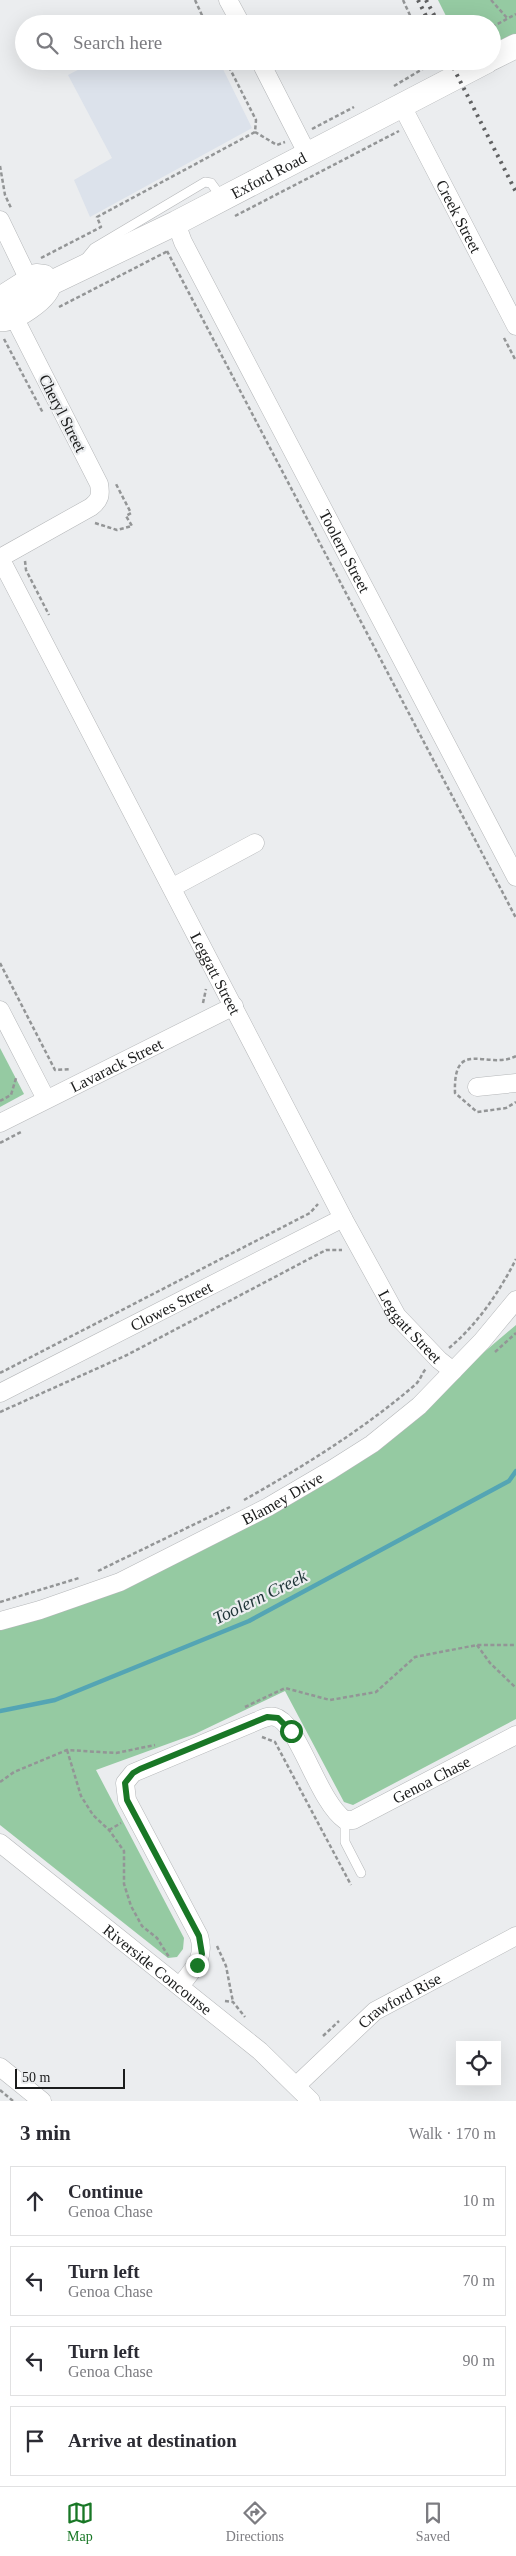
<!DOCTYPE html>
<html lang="en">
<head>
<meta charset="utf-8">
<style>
  body { margin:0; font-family:Georgia,serif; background:#f2f2f3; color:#2b2b33 }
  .controls { position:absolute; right:15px; bottom:15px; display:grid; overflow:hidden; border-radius:0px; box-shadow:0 5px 20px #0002 }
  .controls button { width:45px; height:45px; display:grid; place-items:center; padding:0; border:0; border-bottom:1px solid #e1e1e2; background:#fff; color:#2b2b33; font:25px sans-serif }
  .scale { position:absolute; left:15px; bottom:12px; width:110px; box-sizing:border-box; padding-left:5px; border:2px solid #1b1c1c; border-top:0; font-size:14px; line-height:18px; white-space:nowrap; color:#1b1c1c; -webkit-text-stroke:4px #ebedef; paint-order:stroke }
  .stop { position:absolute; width:15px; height:15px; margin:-11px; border:4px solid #197726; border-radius:50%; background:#fff }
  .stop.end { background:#197726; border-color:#fff; box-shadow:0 1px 5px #0008 }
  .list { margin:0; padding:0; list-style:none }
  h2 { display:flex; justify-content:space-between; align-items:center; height:65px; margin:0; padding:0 20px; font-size:21px }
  h2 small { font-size:16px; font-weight:400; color:#7c7c81 }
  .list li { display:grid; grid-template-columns:32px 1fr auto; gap:15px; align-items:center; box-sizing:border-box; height:70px; margin:0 10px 10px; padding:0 10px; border:1px solid #e1e1e2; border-radius:0px }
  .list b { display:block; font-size:19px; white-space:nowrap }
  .list p { margin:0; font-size:16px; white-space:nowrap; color:#7c7c81 }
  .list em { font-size:16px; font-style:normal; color:#7c7c81 }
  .icon { flex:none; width:28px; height:28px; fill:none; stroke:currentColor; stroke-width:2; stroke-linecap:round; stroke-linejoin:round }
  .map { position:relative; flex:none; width:516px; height:2101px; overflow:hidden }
  .search { position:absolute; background:#fff; box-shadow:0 5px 20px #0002; left:15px; right:15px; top:15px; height:55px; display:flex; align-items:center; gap:12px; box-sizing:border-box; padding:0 18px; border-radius:28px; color:#7c7c81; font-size:19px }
  .sheet { height:385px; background:#fff }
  nav { display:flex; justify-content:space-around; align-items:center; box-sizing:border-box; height:70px; border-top:1px solid #e1e1e2; background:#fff; font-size:14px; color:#7c7c81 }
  nav a { display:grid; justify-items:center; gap:2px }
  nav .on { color:#197726 }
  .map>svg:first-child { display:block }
  .built { fill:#dce2eb }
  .green { fill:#95caa2 }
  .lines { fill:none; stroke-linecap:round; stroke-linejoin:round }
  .stream { stroke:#54a5b4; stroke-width:4.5 }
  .lane-casing { stroke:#b5b7b9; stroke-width:10 }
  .street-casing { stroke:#b5b7b9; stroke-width:19 }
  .secondary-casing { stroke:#b5b7b9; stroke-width:25 }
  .path { stroke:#939596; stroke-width:2.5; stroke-dasharray:4 2.5; stroke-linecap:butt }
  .lane { stroke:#fff; stroke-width:9 }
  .street { stroke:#fff; stroke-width:18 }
  .secondary { stroke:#fff; stroke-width:24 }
  .rail { stroke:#606162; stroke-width:4; stroke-dasharray:2.5 5; stroke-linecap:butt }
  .route { stroke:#197726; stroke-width:6 }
  .labels { text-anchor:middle; stroke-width:4.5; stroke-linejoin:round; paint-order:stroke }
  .street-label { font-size:16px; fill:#1b1c1c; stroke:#ebedef }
  .water-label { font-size:18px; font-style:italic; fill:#1e3337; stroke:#ebedef }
</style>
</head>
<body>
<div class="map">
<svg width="516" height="2101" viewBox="0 0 516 2101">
  <rect width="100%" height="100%" fill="#ebedef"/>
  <polygon class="built" points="95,61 219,61 252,128 90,217 74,180 112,158 68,75"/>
  <g class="green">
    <polygon points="438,0 516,0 516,35 492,48 492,24 450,24"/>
    <polygon points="0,1048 24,1094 0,1107"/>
    <polygon points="516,1325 516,1719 353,1805 344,1802 285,1691 195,1734 96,1770 184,1938 183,1949 177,1957 168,1958 0,1825 0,1630 95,1599 397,1435 483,1353"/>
  </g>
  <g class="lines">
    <polyline class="stream" points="0,1711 55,1700 249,1621 509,1481 516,1471"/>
    <g class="lane-casing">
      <g id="lane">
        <polyline points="85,259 94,248 205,182 211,183 222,198"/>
        <polyline points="345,1820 345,1842 361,1873"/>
      </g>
    </g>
    <g class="street-casing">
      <g id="street">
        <polyline points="228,0 241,24"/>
        <polyline points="260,61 308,155"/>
        <path id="s1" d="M402,106L516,326"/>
        <polyline points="0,220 29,280"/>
        <path id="s2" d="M176,223L183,242L516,877"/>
        <path id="s3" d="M0,558L343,1218L397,1316L439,1360L453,1371"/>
        <path d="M0,558L91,507C100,500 101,495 99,484L14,317"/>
        <polyline points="173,887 255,843"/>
        <polyline points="0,1010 46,1099"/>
        <polyline points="477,1087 516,1083"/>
        <path id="s4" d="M0,1123L234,1006"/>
        <path id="s5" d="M0,1393L343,1218"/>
        <path id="s6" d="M0,1621L40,1610L120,1582L268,1507L331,1470L372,1444L419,1406L482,1341L516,1300"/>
        <path id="s7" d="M0,1843L260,2051L311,2101"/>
        <path id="s8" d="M180,1986C193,1969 206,1958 199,1936L127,1800L125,1783L133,1773L257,1721C262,1719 269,1715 275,1717C298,1722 318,1802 345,1820H353L516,1735"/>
        <polyline points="0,2067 42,2101"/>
        <path id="s9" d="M297,2085L375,2011L516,1936"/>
      </g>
    </g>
    <g class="secondary-casing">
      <g id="secondary">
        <polyline points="492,58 516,46"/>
        <path id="s10" d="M49,284L176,223L487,61"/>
        <path d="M0,299L36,276L44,277L49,284C49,297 12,322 0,319"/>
      </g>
    </g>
    <g class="path">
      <polyline points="195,0 206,24"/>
      <polyline points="403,0 414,24"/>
      <polyline points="491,0 508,19"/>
      <polyline points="492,27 516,14"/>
      <polyline points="226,61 256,120 255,132 277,145 285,142"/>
      <polyline points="394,86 436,61"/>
      <polyline points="312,129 354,107"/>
      <polyline points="0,166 5,195 11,208"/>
      <polyline points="235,216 399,131"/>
      <polyline points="167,251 516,918"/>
      <polyline points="41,258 101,227 97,217 255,132"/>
      <polyline points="59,307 168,251"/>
      <polyline points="504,338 516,361"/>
      <polyline points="4,339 43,413"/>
      <polyline points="95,523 117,530 132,526 126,516 131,513 116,484"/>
      <polyline points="25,561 26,570 49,615"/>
      <polyline points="0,963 55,1070 71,1069"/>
      <polyline points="203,1003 206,989"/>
      <path d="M516,1056C488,1071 453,1036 455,1093L477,1112L506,1108L516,1102"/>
      <polyline points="0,1101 11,1095 16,1078"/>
      <polyline points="0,1143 21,1132"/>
      <path d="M449,1348C477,1325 500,1291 516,1259"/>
      <polyline points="495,1352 516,1333"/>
      <polyline points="0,1373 310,1213 318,1204"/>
      <polyline points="0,1412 127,1355 326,1250 342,1250"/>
      <path d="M244,1500C304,1466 364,1429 416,1384C421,1379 422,1372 427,1368"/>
      <polyline points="98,1571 230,1507"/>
      <polyline points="0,1602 79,1578"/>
      <polyline points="477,1645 490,1663 516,1688"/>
      <polyline points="245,1707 285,1688 330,1700 376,1692 415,1657 477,1645 516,1645"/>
      <polyline points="262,1737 275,1742 351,1885"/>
      <polyline points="67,1750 81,1796 93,1815 109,1830 124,1851 124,1884 131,1906 142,1926 157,1938 169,1957"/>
      <polyline points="0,1782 14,1772 67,1750 116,1753 155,1745"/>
      <polyline points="109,1830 121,1823"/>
      <polyline points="217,1946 226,1966 233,2002"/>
      <polyline points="225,2001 233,2002 245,2017"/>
      <polyline points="323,2036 339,2021"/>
      <polyline points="0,2090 13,2101"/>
    </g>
    <use href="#lane" class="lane"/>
    <use href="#street" class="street"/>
    <use href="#secondary" class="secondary"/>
    <g class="rail">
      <polyline points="418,0 430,24"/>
      <polyline points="426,0 439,24"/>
      <polyline points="450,61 516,192"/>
    </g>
  </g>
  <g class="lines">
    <polyline class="route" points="197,1965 202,1954 199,1936 127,1800 125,1783 133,1773 140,1769 267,1717 278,1718 291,1731"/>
  </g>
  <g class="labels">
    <g class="street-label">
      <text dy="6" stroke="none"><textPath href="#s10" startOffset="245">Exford Road</textPath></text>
      <text dy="6" stroke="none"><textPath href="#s1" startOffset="124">Creek Street</textPath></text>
      <text transform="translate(63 413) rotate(63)" y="6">Cheryl Street</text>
      <text dy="6" stroke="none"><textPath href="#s2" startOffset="369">Toolern Street</textPath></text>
      <text dy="6" stroke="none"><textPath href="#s3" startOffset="468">Leggatt Street</textPath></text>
      <text dy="6" stroke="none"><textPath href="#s4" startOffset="130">Lavarack Street</textPath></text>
      <text dy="6" stroke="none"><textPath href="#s5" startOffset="192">Clowes Street</textPath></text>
      <text dy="6" stroke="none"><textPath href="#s3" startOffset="872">Leggatt Street</textPath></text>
      <text dy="6" stroke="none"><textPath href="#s6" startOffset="309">Blamey Drive</textPath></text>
      <text dy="6" stroke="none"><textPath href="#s8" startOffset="616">Genoa Chase</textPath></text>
      <text dy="6" stroke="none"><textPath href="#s7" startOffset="202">Riverside Concourse</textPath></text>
      <text dy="6" stroke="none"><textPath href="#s9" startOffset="134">Crawford Rise</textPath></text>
    </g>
    <g class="water-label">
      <text transform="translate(260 1597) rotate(-26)" y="6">Toolern Creek</text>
    </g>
  </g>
</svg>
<div class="controls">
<button><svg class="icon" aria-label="locate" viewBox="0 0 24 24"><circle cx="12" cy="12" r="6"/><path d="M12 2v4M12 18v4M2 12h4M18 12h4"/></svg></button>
</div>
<div class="scale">50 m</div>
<div class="stop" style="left:291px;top:1731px"></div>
<div class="stop end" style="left:197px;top:1965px"></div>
<div class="search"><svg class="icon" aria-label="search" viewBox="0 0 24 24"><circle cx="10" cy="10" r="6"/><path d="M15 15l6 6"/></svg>Search here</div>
</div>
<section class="sheet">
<h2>3 min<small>Walk · 170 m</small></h2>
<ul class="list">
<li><svg class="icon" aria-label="ahead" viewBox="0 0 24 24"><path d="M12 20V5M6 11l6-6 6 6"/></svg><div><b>Continue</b><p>Genoa Chase</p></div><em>10 m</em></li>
<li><svg class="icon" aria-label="left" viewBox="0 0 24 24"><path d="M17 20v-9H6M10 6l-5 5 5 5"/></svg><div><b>Turn left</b><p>Genoa Chase</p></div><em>70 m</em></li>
<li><svg class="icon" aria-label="left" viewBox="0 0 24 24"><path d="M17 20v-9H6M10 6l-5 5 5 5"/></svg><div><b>Turn left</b><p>Genoa Chase</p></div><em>90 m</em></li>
<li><svg class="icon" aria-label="arrive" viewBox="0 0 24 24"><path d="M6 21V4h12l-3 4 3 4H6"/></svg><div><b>Arrive at destination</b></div></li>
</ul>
</section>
<nav>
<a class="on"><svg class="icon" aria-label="map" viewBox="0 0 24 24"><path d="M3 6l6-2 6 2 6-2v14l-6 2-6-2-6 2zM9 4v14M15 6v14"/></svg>Map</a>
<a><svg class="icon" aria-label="directions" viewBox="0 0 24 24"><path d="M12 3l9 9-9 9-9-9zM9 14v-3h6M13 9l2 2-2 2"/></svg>Directions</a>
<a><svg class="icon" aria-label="saved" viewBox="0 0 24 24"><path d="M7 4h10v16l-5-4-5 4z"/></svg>Saved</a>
</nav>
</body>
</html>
